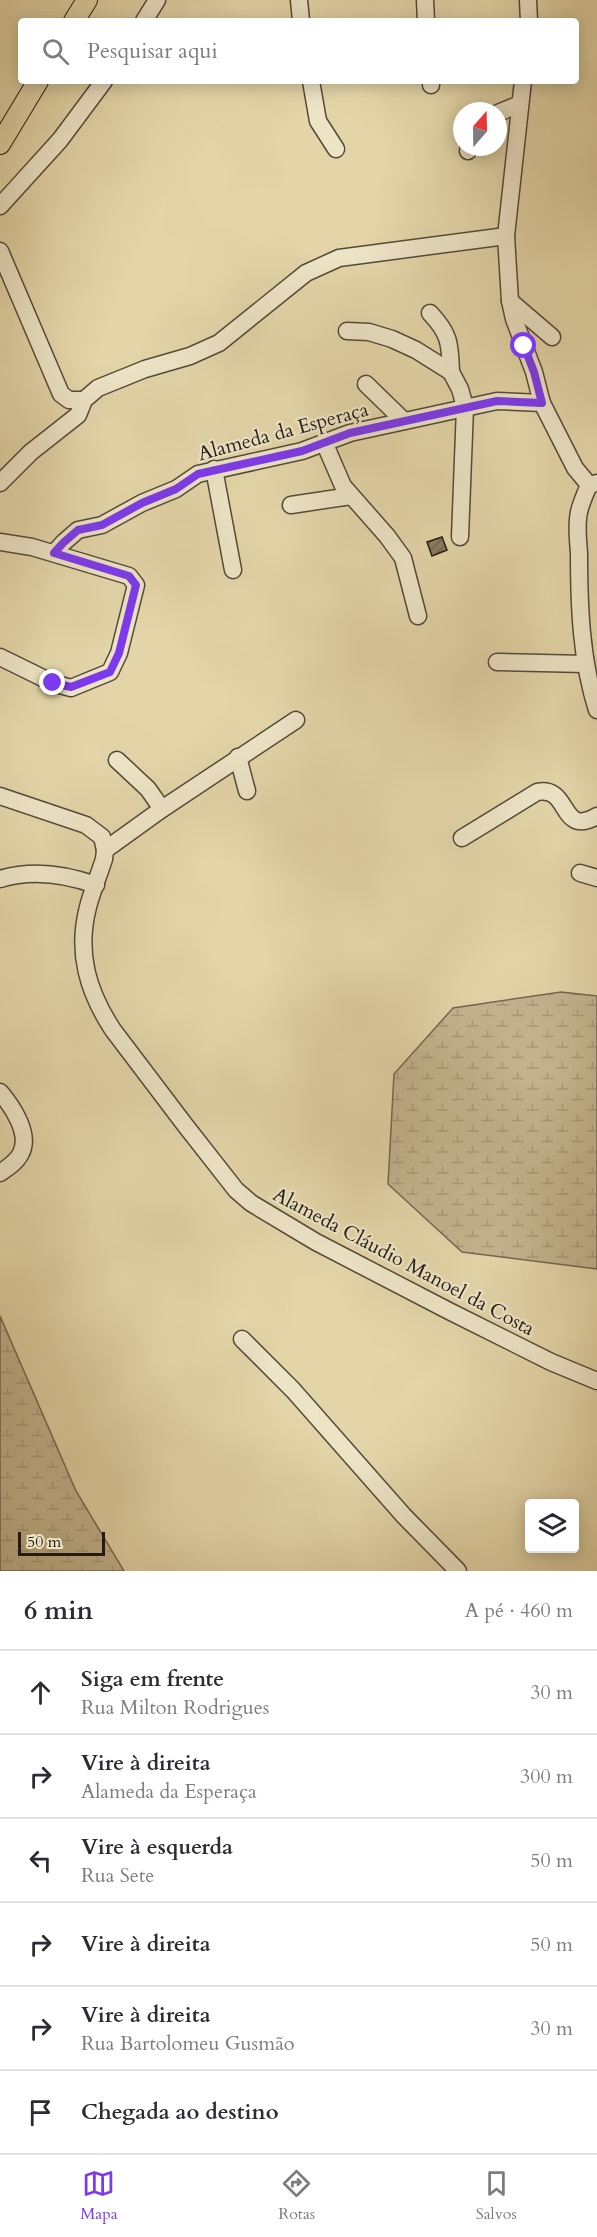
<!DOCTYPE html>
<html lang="pt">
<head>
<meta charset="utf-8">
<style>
  body { margin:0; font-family:Cardo,serif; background:#f7f7f7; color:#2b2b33 }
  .controls { position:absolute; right:18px; bottom:18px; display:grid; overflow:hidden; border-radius:6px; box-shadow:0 3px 15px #0003 }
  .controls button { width:54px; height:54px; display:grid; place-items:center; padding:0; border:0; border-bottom:2px solid #e1e1e2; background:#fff; color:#2b2b33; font:30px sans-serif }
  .compass { position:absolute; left:453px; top:102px; width:54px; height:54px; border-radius:50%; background:#fff; box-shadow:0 3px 15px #0003; rotate:20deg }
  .scale { position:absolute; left:18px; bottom:15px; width:87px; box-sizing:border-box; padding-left:6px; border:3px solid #251b15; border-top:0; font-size:16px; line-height:21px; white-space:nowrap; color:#251b15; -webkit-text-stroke:4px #ede4c6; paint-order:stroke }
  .stop { position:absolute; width:18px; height:18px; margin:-14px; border:4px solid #7c3aed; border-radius:50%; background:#fff }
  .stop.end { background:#7c3aed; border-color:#fff; box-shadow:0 2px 6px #0008 }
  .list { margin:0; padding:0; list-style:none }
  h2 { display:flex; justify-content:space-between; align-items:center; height:78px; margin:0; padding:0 24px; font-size:26px }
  h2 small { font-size:20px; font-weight:400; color:#7c7c81 }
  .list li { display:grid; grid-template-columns:39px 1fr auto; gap:18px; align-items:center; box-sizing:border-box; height:84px; padding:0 24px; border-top:2px solid #e1e1e2 }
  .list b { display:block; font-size:22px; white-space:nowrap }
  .list p { margin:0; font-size:20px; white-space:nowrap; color:#7c7c81 }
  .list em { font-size:20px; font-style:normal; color:#7c7c81 }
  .icon { flex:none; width:33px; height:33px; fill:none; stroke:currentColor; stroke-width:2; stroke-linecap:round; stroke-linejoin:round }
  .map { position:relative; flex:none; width:597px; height:1571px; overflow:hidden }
  .search { position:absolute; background:#fff; box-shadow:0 3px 15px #0003; left:18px; right:18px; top:18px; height:66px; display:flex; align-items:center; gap:15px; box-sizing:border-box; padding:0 21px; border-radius:6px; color:#7c7c81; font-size:22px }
  .sheet { height:582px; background:#fff }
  nav { display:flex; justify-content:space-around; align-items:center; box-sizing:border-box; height:84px; border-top:2px solid #e1e1e2; background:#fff; font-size:16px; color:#7c7c81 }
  nav a { display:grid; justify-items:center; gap:3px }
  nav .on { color:#7c3aed }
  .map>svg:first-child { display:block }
  .wetland { fill:url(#wetland-marsh); stroke:#746852; stroke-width:1.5 }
  .building { fill:url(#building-hatch); stroke:#251b15; stroke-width:1.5 }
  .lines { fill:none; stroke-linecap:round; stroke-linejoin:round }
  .minor-casing { stroke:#544a3a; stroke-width:19 }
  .major-casing { stroke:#251b15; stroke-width:22 }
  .minor { stroke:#ede4c6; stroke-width:16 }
  .major { stroke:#e3d5a8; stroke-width:20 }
  .route { stroke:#7c3aed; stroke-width:8 }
  .labels { text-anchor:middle; stroke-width:4.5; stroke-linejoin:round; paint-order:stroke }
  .street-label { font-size:20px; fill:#251b15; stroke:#ede4c6 }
</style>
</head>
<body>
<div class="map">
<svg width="597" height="1571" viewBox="0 0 597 1571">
  <defs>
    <pattern id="wetland-marsh" width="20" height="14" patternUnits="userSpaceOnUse" patternTransform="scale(1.5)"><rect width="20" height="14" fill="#c3b58f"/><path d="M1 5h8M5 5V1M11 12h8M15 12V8" fill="none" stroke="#a79b7a"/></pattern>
    <pattern id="building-hatch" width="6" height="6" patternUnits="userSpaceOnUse" patternTransform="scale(1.5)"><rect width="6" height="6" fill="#887c61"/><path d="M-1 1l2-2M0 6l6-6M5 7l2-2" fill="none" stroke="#6f654f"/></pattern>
  </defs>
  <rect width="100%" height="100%" fill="#e3d5a8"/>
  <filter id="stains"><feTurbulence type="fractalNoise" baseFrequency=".00333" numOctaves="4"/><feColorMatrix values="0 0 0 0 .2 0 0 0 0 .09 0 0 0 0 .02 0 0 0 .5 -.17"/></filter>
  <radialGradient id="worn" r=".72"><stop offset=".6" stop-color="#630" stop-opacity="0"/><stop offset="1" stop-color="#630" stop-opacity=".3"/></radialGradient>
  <g class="wetland">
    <polygon points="561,992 597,996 597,1269 462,1252 388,1184 394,1074 453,1008"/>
    <polygon points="0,1316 76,1491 124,1571 0,1571"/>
  </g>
  <polygon class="building" points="442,537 447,550 432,556 427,542"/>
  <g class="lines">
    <g class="minor-casing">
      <g id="minor">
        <polyline points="299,0 301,21"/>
        <polyline points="425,0 426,21"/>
        <polyline points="528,0 529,21"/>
        <polyline points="144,21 157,0"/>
        <polyline points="311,81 318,121 336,149"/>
        <polyline points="431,81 431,85"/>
        <polyline points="523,81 506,236 510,301 514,319 534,372 542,403 575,468 589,485"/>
        <polyline points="498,113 520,104"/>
        <polyline points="468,151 469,147"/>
        <polyline points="0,206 60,140 104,81"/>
        <polyline points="0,251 61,394 69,400 84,400"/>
        <polyline points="510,301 552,337"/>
        <path d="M430,313C450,334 450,344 451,372"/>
        <polyline points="347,331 369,332 392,339 416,350 451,372 460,389 465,407 460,537"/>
        <polyline points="366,384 404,421"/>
        <polyline points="324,442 343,486 387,536 403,558 418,616"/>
        <polyline points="214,469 233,570"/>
        <polyline points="0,483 31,452 78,415 84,400 98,388 145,369 190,356 219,343 306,273 339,258 506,236"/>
        <path d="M597,483L589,485C585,494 581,503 579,512C576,526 578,539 579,553C579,606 581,660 597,710"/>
        <polyline points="291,505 351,496"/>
        <polyline points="0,542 32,547 129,576 136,585 119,653 110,672 71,688 53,683 0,657"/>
        <polyline points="54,553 63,543 78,530 102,525 142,503 176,489 198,474 302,451 350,433 497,401 542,403"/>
        <polyline points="497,662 585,664"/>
        <polyline points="238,757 247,791"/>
        <polyline points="117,760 148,789 162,809"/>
        <path d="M0,796L86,825L102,837L105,850L104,859C99,875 92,891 88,907C76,953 88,992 113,1030L185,1125L236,1190L251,1203L316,1242L449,1311L551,1362L597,1381"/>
        <path d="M462,838L537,792C571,785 559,838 597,816"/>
        <polyline points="105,850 162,809 296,720"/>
        <polyline points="580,873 597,878"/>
        <path d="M0,879C32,869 65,874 96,885"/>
        <path d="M0,1092C12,1106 31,1134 21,1153C17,1162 7,1168 0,1173"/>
        <polyline points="242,1339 293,1390 404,1516 458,1571"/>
      </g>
    </g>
    <g class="major-casing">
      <g id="major">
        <polyline points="74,21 87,0"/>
        <polyline points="0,144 38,81"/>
      </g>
    </g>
    <use href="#minor" class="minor"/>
    <use href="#major" class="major"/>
  </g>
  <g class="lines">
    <polyline class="route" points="53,683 71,687 110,672 119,653 136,585 129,576 54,553 63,543 78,530 102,525 142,503 176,489 198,474 302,451 350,433 497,401 542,403 534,372 524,346"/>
  </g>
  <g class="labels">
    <g class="street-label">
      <text transform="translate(283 431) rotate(-15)" y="7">Alameda da Esperaça</text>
      <text transform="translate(404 1261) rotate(28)" y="7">Alameda Cláudio Manoel da Costa</text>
    </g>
  </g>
  <rect width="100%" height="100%" filter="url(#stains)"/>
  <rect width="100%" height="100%" fill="url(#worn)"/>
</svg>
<div class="controls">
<button><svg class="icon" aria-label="layers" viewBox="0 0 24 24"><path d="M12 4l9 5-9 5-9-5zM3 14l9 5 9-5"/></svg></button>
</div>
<svg class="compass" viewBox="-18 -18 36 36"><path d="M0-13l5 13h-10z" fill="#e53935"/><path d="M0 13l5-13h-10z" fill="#7c7c81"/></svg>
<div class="scale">50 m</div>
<div class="stop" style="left:524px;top:346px"></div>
<div class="stop end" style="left:53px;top:683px"></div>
<div class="search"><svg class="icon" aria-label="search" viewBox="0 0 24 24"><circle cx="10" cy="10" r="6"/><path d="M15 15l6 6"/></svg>Pesquisar aqui</div>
</div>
<section class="sheet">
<h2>6 min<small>A pé · 460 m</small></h2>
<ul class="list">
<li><svg class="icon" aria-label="ahead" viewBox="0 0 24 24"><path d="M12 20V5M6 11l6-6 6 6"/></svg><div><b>Siga em frente</b><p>Rua Milton Rodrigues</p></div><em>30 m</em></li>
<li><svg class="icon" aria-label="right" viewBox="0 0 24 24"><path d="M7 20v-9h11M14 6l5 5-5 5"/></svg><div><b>Vire à direita</b><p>Alameda da Esperaça</p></div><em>300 m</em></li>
<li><svg class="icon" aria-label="left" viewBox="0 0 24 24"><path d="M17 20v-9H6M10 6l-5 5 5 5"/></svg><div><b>Vire à esquerda</b><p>Rua Sete</p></div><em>50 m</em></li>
<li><svg class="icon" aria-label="right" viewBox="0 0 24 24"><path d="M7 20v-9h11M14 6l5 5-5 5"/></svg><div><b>Vire à direita</b></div><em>50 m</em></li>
<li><svg class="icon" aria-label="right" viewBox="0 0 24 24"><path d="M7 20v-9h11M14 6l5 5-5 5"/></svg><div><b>Vire à direita</b><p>Rua Bartolomeu Gusmão</p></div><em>30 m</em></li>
<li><svg class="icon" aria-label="arrive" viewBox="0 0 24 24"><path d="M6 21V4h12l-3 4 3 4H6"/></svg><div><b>Chegada ao destino</b></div></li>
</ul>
</section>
<nav>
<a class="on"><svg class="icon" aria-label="map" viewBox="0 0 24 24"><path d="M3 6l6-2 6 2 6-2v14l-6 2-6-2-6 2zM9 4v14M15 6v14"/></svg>Mapa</a>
<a><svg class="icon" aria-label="directions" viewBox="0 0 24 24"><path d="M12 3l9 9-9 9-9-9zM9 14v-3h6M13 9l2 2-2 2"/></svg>Rotas</a>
<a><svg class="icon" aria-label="saved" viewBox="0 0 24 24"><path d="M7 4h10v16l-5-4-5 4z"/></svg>Salvos</a>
</nav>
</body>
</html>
